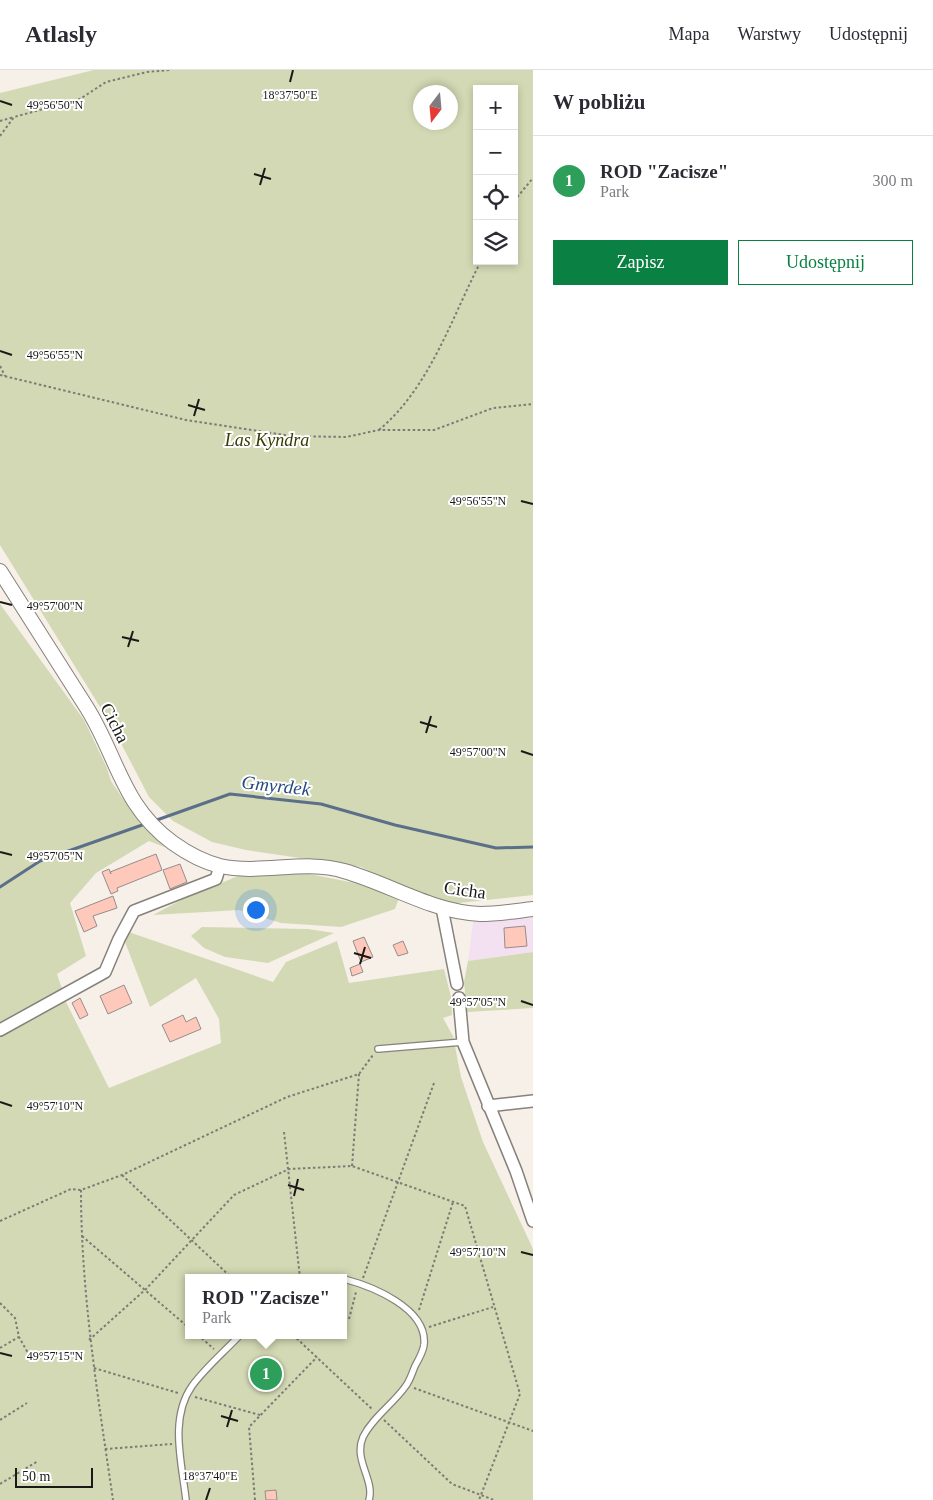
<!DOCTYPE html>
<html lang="pl">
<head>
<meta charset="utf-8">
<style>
  body { margin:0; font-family:"Times New Roman",serif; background:#f2f2f3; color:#2b2b33 }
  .controls { position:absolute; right:15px; top:15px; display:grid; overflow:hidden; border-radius:0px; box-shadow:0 2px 8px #0003 }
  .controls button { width:45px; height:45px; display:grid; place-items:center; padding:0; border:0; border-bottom:1px solid #e1e1e2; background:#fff; color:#2b2b33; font:25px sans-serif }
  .compass { position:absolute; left:413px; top:15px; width:45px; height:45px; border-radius:50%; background:#fff; box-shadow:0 2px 8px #0003; rotate:196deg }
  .scale { position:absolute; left:15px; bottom:12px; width:78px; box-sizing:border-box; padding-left:5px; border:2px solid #1b1917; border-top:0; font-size:14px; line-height:18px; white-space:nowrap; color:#1b1917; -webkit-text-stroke:4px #fff; paint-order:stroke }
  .you { position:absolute; left:255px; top:839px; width:18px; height:18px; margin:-12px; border:4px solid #fff; border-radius:50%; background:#1a73e8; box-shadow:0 0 0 8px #1a73e833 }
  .badge { display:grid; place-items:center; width:32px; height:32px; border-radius:50%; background:#0b8043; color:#fff; font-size:16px; font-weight:700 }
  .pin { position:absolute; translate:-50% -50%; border:2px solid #fff; box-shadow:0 1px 5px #0006 }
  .popup { position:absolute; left:185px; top:1204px; width:162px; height:65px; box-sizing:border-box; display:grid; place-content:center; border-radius:0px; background:#fff; filter:drop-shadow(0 1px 4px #0005); font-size:16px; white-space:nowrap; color:#7c7c81 }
  .popup b { font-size:19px; color:#2b2b33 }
  .popup::after { content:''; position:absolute; left:50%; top:100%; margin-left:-10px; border:10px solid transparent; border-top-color:#fff }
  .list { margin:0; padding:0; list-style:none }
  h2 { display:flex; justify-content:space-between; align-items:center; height:65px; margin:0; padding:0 20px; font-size:21px }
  h2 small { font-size:16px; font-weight:400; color:#7c7c81 }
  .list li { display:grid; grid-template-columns:32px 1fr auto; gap:15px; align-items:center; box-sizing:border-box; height:90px; padding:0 20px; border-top:1px solid #e1e1e2 }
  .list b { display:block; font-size:19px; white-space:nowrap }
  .list p { margin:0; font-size:16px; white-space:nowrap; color:#7c7c81 }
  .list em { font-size:16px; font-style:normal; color:#7c7c81 }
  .actions { display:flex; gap:10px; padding:15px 20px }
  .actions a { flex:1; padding:11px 0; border:1px solid #0b8043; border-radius:0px; text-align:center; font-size:18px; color:#0b8043 }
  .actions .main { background:#0b8043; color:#fff }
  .icon { flex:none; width:28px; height:28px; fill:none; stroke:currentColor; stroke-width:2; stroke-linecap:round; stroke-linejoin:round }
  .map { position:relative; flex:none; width:533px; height:1430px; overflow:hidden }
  header { display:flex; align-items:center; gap:30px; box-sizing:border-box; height:70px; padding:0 25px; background:#fff; border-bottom:1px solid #e1e1e2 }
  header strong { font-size:24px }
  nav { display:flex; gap:28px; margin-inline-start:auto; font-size:18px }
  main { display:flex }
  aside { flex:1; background:#fff }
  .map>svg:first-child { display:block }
  .commercial { fill:#f3e1f1 }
  .green { fill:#d3d9b4; fill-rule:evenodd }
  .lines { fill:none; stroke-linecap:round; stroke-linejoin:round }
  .stream { stroke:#5c6f89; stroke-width:3 }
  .building { fill:#fec8ba; stroke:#968d8b }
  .service-casing { stroke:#86817b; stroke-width:8 }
  .minor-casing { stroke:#86817b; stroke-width:14 }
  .tertiary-casing { stroke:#86817b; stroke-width:16 }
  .path { stroke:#7e7a76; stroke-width:2; stroke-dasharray:2.5 2.5; stroke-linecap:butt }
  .service { stroke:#fff; stroke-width:5.5 }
  .minor { stroke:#fff; stroke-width:11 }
  .tertiary { stroke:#fff; stroke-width:14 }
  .ticks { fill:none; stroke:#1b1917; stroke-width:2 }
  .labels { text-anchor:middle; stroke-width:4; stroke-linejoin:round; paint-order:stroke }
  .park-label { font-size:18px; font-style:italic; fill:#383c01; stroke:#fff }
  .street-label { font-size:18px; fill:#1b1917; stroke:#fff }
  .water-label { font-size:19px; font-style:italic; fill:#264c7f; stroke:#fff }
  .ticks-label { font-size:12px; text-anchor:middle; fill:#1b1917; stroke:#fff; stroke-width:4; stroke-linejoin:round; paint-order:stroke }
</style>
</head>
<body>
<header>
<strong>Atlasly</strong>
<nav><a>Mapa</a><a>Warstwy</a><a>Udostępnij</a></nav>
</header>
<main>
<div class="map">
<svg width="533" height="1430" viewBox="0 0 533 1430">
  <rect width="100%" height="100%" fill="#f6f0e9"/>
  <polygon class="commercial" points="533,846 533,882 468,891 473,852"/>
  <g class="green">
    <path d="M94,0H533V825L449,834L402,818L361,797L246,780L212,772L173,751L149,727L113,658L0,475V23ZM477,19H514V191H477ZM420,22H450V52H420Z"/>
    <polygon points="0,534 84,650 107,698 111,711 123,729 158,765 185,785 149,771 96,803 70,833 86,886 57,904 63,922 0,954"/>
    <polygon points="299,802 360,814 399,828 395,839 341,857 281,853 239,840 153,845 183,829 238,806"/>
    <polygon points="202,857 308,859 334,863 268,893 225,887 204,878 191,866"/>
    <path d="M120,859L273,912L286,892L337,871L349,913L444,899L451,927L452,945L443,948L453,966L461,1007L483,1072L533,1179V1430H0V964L65,930L109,1018L221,973L219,949L196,908L150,937ZM188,1208H344V1265H188Z"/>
    <polygon points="533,882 533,938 467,942 464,912 468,891"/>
  </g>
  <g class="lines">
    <g class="stream">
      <polyline points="154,751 230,724 321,734 395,755 496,778 533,777"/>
      <polyline points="0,817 40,791 145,754"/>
    </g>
  </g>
  <g class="building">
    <polygon points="156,784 162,800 117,818 118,821 111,824 102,802 109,799 111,804 110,802"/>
    <polygon points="180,794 187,812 170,819 163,800"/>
    <polygon points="113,826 117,838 93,846 97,856 84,862 75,841"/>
    <polygon points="525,856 527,876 505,878 504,858"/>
    <polygon points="364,867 373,887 361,892 353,871"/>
    <polygon points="403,871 408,883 398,886 393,875"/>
    <polygon points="360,894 363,902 352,906 350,898"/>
    <polygon points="124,915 132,933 108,944 100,926"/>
    <polygon points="80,928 88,945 80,949 72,933"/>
    <polygon points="183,945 186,952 196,947 201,959 170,972 162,955"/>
    <polygon points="276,1420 277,1430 266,1430 265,1421"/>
  </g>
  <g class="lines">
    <g class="service-casing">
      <g id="service">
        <polyline points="378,979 463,972"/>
        <polyline points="321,1208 337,1208"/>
        <path d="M344,1209C371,1216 428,1238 424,1275C423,1282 419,1289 415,1296C412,1303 410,1311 405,1317C393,1334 373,1347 363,1367C353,1390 375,1410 369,1430"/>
        <path d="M186,1430C182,1393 169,1349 192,1316C205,1298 224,1282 240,1265"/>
      </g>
    </g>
    <g class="minor-casing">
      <g id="minor">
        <polyline points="442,838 457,914"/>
        <polyline points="459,928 463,972 516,1101 533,1151"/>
        <polyline points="0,960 105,902 119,869 134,841 216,809 220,796"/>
        <polyline points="488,1036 533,1031"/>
      </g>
    </g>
    <g class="tertiary-casing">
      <path id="tertiary" d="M0,501C29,547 58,592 87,638C118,688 122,736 173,773C187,783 204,792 220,796C261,805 304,789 344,801C390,814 432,842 480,844C498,844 516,841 533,839"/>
    </g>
    <g class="path">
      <polyline points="0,51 14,47"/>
      <polyline points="0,66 14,47 80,29 106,12 147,2 170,0"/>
      <polyline points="514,131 533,108"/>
      <polyline points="0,296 5,306"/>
      <polyline points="0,305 186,350 291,366 346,367 379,360 434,360 493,338 533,334"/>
      <path d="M379,360C430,317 451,249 481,191"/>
      <polyline points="284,1062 300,1208"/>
      <polyline points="352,1096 359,1004"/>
      <polyline points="122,1105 232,1208"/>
      <path d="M81,1120C81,1224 98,1327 113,1430"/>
      <polyline points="0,1151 71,1119 81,1120 122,1105 287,1027 359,1004 373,985"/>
      <polyline points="82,1166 188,1257"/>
      <polyline points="363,1208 434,1013"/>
      <polyline points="0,1233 15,1248 19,1267 33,1292"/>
      <polyline points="419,1240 453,1132"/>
      <polyline points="349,1249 356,1222"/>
      <polyline points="429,1257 493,1237"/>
      <polyline points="198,1265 214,1279"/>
      <polyline points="293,1265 373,1340"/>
      <polyline points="89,1270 146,1219 234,1125 289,1099 352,1096 465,1136 520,1324 479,1430"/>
      <polyline points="0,1278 19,1267"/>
      <polyline points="94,1298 178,1323"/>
      <polyline points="414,1318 533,1361"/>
      <polyline points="195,1327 260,1345"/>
      <polyline points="0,1350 27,1333"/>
      <polyline points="384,1350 452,1414 494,1430"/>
      <polyline points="105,1379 172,1374"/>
      <polyline points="0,1414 38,1391"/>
      <polyline points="255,1430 249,1357 317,1287"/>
    </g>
    <use href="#service" class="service"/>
    <use href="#minor" class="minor"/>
    <use href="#tertiary" class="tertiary"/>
  </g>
  <path class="ticks" d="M290,12L293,0M0,31L12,35M254,104L271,109M260,115L265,98M0,281L12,285M188,335L205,340M194,346L199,329M521,431L533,434M0,532L12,535M122,567L139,571M128,577L133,561M420,652L437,657M426,663L431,646M521,681L533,685M0,782L12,785M354,883L371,888M360,894L365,877M521,931L533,935M0,1032L12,1036M288,1115L304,1120M294,1126L298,1109M521,1182L533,1185M0,1283L12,1286M221,1346L238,1351M227,1357L232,1340M206,1430L210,1418"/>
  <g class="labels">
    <g class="park-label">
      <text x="267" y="376">Las Kyndra</text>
    </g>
    <g class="street-label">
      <text transform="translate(115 653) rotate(63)" y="6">Cicha</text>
      <text transform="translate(465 820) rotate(8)" y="6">Cicha</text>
    </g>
    <g class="water-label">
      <text transform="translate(276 715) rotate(6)" y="7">Gmyrdek</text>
    </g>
  </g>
  <g class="ticks-label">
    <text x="290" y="29">18°37'50"E</text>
    <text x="55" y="39">49°56'50"N</text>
    <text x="55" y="289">49°56'55"N</text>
    <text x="478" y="435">49°56'55"N</text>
    <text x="55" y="540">49°57'00"N</text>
    <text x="478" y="686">49°57'00"N</text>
    <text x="55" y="790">49°57'05"N</text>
    <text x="478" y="936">49°57'05"N</text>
    <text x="55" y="1040">49°57'10"N</text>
    <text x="478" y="1186">49°57'10"N</text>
    <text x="55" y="1290">49°57'15"N</text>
    <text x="210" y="1410">18°37'40"E</text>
  </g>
</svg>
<div class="controls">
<button>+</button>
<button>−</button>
<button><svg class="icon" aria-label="locate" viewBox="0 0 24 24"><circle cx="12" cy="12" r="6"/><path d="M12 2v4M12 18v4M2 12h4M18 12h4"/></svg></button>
<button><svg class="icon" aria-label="layers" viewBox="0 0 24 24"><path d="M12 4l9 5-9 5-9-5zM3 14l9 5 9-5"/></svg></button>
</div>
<svg class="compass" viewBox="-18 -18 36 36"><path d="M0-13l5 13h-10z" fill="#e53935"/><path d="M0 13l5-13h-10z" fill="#7c7c81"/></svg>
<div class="scale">50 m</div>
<div class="you"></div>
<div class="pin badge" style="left:266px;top:1304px;background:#2e9e5b">1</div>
<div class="popup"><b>ROD &quot;Zacisze&quot;</b>Park</div>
</div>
<aside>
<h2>W pobliżu<small></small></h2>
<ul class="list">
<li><span class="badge" style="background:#2e9e5b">1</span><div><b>ROD &quot;Zacisze&quot;</b><p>Park</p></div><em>300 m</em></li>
</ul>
<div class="actions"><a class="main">Zapisz</a><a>Udostępnij</a></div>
</aside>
</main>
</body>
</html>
